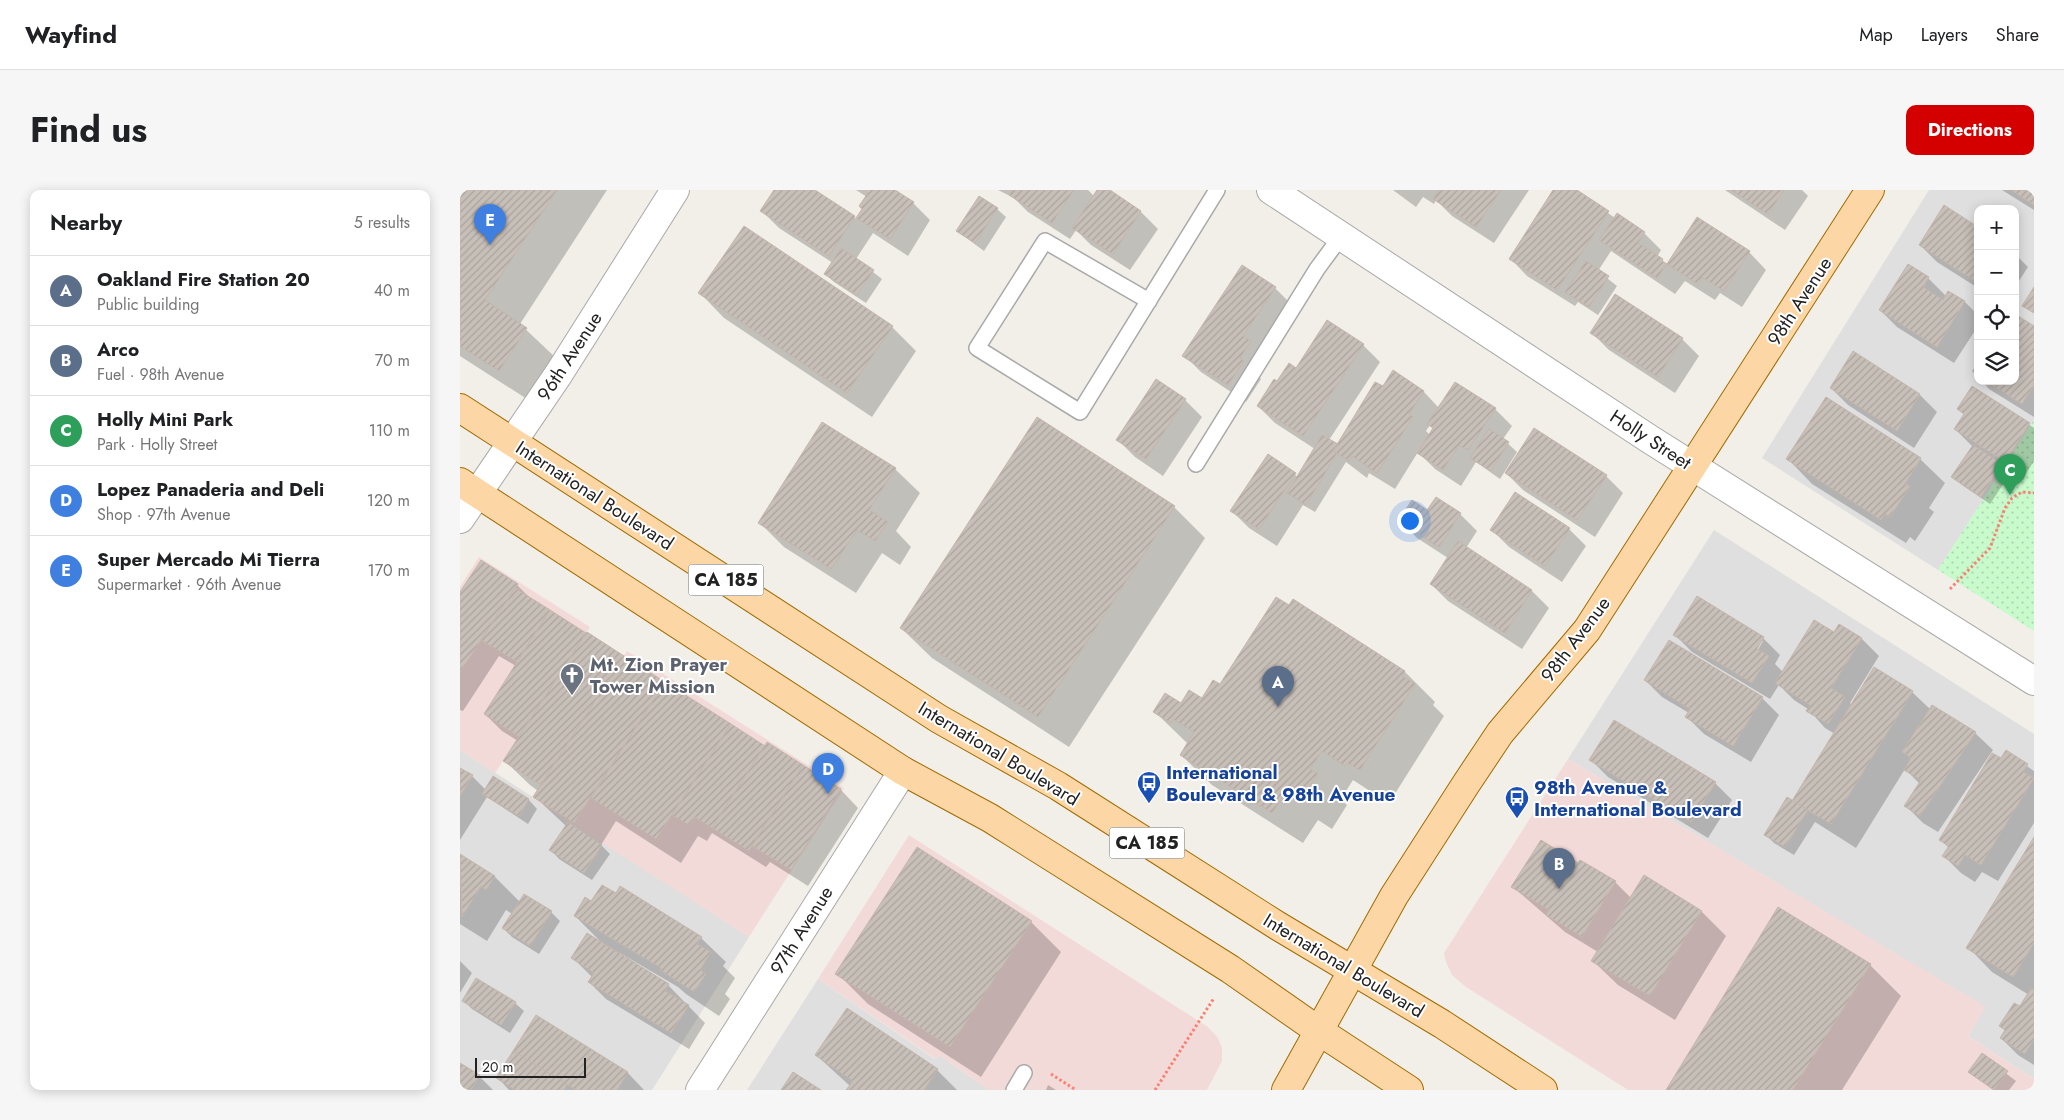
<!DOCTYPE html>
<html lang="en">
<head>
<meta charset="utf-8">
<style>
  body { margin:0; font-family:Jost,sans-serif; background:#f6f6f6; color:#202124 }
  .controls { position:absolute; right:15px; top:15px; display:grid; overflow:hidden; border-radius:10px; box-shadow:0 2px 12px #0003 }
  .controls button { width:45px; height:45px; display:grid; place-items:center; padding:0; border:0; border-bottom:1px solid #e0e0e0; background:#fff; color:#202124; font:25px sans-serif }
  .scale { position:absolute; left:15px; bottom:12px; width:111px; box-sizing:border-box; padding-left:5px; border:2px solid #222; border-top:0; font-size:14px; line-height:18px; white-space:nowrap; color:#222; -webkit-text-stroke:4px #fff; paint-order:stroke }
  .you { position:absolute; left:949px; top:330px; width:18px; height:18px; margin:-12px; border:4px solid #fff; border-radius:50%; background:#1a73e8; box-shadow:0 0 0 8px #1a73e833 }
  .badge { display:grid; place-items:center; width:32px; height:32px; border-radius:50%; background:#d40000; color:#fff; font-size:16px; font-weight:700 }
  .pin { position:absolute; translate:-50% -41px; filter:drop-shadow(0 1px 2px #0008) }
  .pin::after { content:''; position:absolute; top:26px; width:18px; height:15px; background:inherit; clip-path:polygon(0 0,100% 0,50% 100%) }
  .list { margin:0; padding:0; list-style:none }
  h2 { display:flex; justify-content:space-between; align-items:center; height:65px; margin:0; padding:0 20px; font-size:21px }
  h2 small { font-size:16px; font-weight:400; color:#757577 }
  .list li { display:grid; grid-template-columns:32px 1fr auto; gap:15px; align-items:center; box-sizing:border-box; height:70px; padding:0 20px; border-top:1px solid #e0e0e0 }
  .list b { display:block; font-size:19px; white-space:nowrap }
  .list p { margin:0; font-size:16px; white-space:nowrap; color:#757577 }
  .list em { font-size:16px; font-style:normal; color:#757577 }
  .icon { flex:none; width:28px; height:28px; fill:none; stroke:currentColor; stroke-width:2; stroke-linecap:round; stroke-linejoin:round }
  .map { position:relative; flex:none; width:1574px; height:900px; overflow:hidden; border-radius:10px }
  header { display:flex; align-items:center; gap:30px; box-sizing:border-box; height:70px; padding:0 25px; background:#fff; border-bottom:1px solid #e0e0e0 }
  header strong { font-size:24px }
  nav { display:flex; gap:28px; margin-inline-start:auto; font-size:18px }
  .intro { display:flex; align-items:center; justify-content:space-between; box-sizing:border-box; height:120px; padding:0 30px }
  h1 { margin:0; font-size:35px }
  .button { padding:12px 22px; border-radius:10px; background:#d40000; color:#fff; font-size:18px; font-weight:700 }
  main { display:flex; gap:30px; padding:0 30px }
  aside { flex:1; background:#fff; border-radius:10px; box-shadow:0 2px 12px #0003 }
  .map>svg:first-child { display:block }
  .residential { fill:#e0dfdf; fill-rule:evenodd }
  .commercial { fill:#f2dad9 }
  .park { fill:url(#park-dots) }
  .shadow { fill:#0003; fill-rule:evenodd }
  .building { fill:url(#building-hatch); stroke:#c4b6ab }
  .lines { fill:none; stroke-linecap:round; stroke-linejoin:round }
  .lane-casing { stroke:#a9a9a9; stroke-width:18 }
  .street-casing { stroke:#a9a9a9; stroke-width:30 }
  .primary-casing { stroke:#a06b00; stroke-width:30 }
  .path { stroke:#fa8072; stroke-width:3; stroke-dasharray:2.5 2.5; stroke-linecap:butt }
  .lane { stroke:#fff; stroke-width:15 }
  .street { stroke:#fff; stroke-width:28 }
  .primary { stroke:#fcd6a4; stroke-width:28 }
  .labels { text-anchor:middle; stroke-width:4; stroke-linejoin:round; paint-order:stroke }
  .shield { fill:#fff; stroke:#646464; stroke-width:1 }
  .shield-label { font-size:18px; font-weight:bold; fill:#222 }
  .street-label { font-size:19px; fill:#222; stroke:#fff }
  .worship-label { font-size:19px; font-weight:bold; fill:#5b616d; stroke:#fff; text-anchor:start }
  .transit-label { font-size:19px; font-weight:bold; fill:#164399; stroke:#fff; text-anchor:start }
</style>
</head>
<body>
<header>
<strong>Wayfind</strong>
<nav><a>Map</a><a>Layers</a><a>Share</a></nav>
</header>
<div class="intro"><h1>Find us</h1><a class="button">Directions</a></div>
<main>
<aside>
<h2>Nearby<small>5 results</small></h2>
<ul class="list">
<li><span class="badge" style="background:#5c6f8a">A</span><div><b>Oakland Fire Station 20</b><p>Public building</p></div><em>40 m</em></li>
<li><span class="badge" style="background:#5c6f8a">B</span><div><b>Arco</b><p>Fuel · 98th Avenue</p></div><em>70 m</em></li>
<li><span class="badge" style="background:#2e9e5b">C</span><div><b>Holly Mini Park</b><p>Park · Holly Street</p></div><em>110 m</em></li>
<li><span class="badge" style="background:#3f7fe0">D</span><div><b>Lopez Panaderia and Deli</b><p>Shop · 97th Avenue</p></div><em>120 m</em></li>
<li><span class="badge" style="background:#3f7fe0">E</span><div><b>Super Mercado Mi Tierra</b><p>Supermarket · 96th Avenue</p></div><em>170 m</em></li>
</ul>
</aside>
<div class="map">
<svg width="1574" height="900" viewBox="0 0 1574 900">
  <defs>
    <pattern id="park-dots" width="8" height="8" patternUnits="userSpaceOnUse" patternTransform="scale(1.25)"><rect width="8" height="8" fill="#c8facc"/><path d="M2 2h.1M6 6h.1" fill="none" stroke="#acd6af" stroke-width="1.8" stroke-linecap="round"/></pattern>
    <pattern id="building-hatch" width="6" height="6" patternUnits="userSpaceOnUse" patternTransform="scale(1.25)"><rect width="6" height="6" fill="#c7bfb8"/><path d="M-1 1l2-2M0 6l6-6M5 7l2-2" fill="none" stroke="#aba49e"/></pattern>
  </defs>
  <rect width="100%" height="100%" fill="#f2efe9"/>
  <g class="residential">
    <path d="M1469,0H1574V230L1478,380L1302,268ZM1518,19H1555V191H1518Z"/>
    <polygon points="1254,340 1574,544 1574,889 1508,846 1525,817 1108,569"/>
    <polygon points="0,560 289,747 192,900 0,900"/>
    <polygon points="358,789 475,869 479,865 529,900 287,900"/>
  </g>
  <g class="commercial">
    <polygon points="19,367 130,437 35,583 0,560 0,397"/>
    <polygon points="167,461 384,598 289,747 72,608"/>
    <polygon points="1108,569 1526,817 1508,846 1574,889 1574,900 1168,900 1006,797 992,785 986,772 984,763"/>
    <polygon points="449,645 748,837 758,848 762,858 762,871 747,900 529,900 479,865 476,869 358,789"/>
  </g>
  <polygon class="park" points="1574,230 1574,441 1478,380"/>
  <g class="shadow">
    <polygon points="0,0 147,0 60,134 97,169 70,211 0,166"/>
    <polygon points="316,0 353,0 397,29 407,7 396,0 409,0 408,2 410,4 412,0 433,0 453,13 470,30 448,66 413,43 396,69 422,89 406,113 374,92 365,84 373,73 319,38 302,21"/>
    <polygon points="538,0 628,0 635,7 639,0 647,0 681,22 698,39 670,80 631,55 616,40 610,49 568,22 554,8"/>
    <polygon points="933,0 1069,0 1034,53 992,26 976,10 974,14 963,7 956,17"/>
    <polygon points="1094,0 1115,0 1155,28 1184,43 1201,60 1197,67 1207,75 1237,28 1289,62 1306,80 1282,117 1260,103 1255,110 1225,91 1215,104 1151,61 1138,81 1157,96 1138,125 1118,112 1115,116 1067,86 1050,68"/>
    <polygon points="1265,0 1342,0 1348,6 1325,40"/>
    <polygon points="1542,0 1574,0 1574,20"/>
    <polygon points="537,19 546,27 524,61 497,41"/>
    <polygon points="1518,38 1518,98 1477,72 1460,55"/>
    <polygon points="1555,64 1568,77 1555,97"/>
    <polygon points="1448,76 1468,88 1486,106 1489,102 1505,112 1518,125 1518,136 1494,173 1437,137 1420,120"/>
    <polygon points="815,98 832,115 797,185 801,189 786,212 741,182 724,165"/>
    <polygon points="240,103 432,137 456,161 412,227 264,128"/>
    <polygon points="1574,138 1574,227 1529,199 1522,191 1555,191"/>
    <polygon points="1132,143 1222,149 1239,166 1215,203 1149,160"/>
    <path d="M903,155L920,172L869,250L878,256L933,182L964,202L979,218L1035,219L1052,236L1043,249L1057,262L1040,289L1016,272L1001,296L975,279L958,262L935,299L909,283L907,288L886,272L855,322L843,315L817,356L789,338L772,321L808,266L838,287L855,259L815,233L798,216L817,193L837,179ZM970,235L974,238L970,245L966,241Z"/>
    <polygon points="1394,163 1460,205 1477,222 1454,258 1388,215 1371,198"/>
    <polygon points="1518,173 1518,187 1512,181"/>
    <polygon points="1512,197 1574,238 1574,271 1563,288 1545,277 1550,284 1530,314 1502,295 1493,287 1513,257 1495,239 1505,225 1499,219"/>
    <polygon points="725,210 742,227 703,286 675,267 658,250"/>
    <polygon points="363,233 435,279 460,303 436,341 451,357 440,375 422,363 396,403 324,357 300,333"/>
    <polygon points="1328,269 1460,269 1485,293 1469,318 1474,322 1455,351 1450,347 1446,353 1352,294"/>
    <polygon points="1046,283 1146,286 1163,303 1135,347 1063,300"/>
    <polygon points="714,317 745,348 609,557 472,468 441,438"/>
    <polygon points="967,322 1000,324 1017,341 1006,358 1072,401 1089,418 1062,459 988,411 971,394 988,368 957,348 940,331"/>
    <polygon points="1109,339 1126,356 1102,392 1049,357 1032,340"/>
    <polygon points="57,395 73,411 305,558 307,554 381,600 398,618 348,696 310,672 306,677 252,643 247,651 238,646 221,673 156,631 141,655 150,664 132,690 99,669 91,660 106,636 75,607 78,601 70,595 45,571 58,551 42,541 25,524 56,476 39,466 3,521 0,520 0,405"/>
    <polygon points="834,411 945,482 975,512 973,515 984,526 931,610 918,602 916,605 893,590 881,609 887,615 872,639 858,630 843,653 752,595 721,565 728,554 695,522 742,510 760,496"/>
    <path d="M1380,436L1402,449L1419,466L1390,513L1392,515L1452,502L1470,519L1472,517L1515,543L1533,560L1478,642L1463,633L1446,616L1460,594L1445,579L1396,658L1355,632L1334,665L1314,653L1306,645L1332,612L1375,544L1365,538L1348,519L1334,510L1319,495L1310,509L1232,462L1215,445L1303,448L1320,465L1315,474L1323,482L1374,444ZM1300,451H1303L1295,465L1293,464Z"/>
    <polygon points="1185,490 1302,508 1319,525 1291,572 1244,544 1227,527 1229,523 1202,507"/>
    <polygon points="1546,562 1574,581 1574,633 1538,691 1522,682 1515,692 1501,683 1484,666 1489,658 1481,650"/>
    <polygon points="1131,570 1255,593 1272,610 1248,648 1148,587"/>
    <polygon points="0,579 12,586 26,600 33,588 69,610 77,619 68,634 27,607 0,650"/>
    <polygon points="1574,650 1574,875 1558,865 1541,848 1546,841 1541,836 1560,818 1569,805 1532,782 1508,757"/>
    <polygon points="0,666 35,687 60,712 91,722 100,731 79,764 52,747 43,738 52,724 46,720 27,751 0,734"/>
    <polygon points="1155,692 1171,708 1242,722 1266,746 1215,830 1158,795 1133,771 1138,762 1105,742 1053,697"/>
    <polygon points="132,713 241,748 266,772 263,776 275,788 265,804 270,809 259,826 226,804 218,797 160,763 159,765 208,795 245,833 229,859 146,809 129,792 132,787 113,768 142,753 115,726"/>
    <polygon points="571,732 601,762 521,887 408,814 377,783"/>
    <polygon points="0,771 12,783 0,803"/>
    <polygon points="1410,775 1441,806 1382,900 1207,900"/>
    <polygon points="4,811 55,813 64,821 50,843 12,819"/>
    <polygon points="76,827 168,883 184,900 49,900 38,888"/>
    <polygon points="356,865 477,880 497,900 388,900 390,896"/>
    <polygon points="1522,865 1556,891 1549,900 1533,900 1510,881"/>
    <polygon points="0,875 19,886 33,900 0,900"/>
    <polygon points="588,895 596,900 586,900"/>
  </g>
  <g class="building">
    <polygon points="0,0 97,0 25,110 67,138 39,181 0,156"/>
    <polygon points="314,0 355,0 395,26 369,66 300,21"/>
    <polygon points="410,0 435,0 454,12 430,49 396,28 402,19 399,16"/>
    <polygon points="553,0 614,0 592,33 549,5"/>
    <polygon points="637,0 650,0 681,21 653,64 612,38"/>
    <polygon points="979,0 1041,0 1016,37 973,9"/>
    <polygon points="1093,0 1117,0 1149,21 1097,100 1049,69"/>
    <polygon points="1271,0 1324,0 1308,24"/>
    <polygon points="1551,0 1574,0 1574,15"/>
    <polygon points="519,6 538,18 515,53 496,41"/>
    <polygon points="1484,15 1518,37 1518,93 1459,55"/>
    <polygon points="1157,23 1185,42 1178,53 1203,69 1202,71 1207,74 1197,88 1139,50"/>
    <polygon points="1237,27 1290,61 1264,101 1242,87 1238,94 1207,74"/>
    <polygon points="284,36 433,136 387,203 238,103"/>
    <polygon points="381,58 414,80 397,105 364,84"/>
    <polygon points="1126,71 1149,86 1129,117 1105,102"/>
    <polygon points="1448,74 1469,87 1463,97 1483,110 1488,101 1505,111 1477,157 1419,120"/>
    <polygon points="782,75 816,97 783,146 791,151 780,168 784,171 768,195 722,166"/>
    <polygon points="1574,97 1574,123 1562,116"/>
    <polygon points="1155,104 1223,148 1198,187 1130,143"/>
    <polygon points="1555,124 1574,136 1574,195 1562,214 1526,191 1555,191"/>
    <polygon points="867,130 904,154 843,246 797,216 814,189 817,191 829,173 836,178"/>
    <polygon points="1393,161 1460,204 1437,241 1370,198"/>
    <polygon points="933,180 964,201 949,224 953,227 917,283 892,266 889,271 873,261 915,192 923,196"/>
    <polygon points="696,189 726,209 686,269 656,250"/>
    <polygon points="995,192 1036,218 1008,260 999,255 983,280 957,263 973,238 967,234"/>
    <polygon points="1512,196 1570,233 1545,272 1494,239 1504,224 1497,219"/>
    <polygon points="1366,207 1461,268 1445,294 1450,296 1430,327 1425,324 1421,330 1326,269"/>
    <polygon points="577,227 715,316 578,527 440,438"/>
    <polygon points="362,232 436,278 409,320 428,332 415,351 397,340 371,379 298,333"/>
    <polygon points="1074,238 1147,285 1117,330 1045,283"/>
    <polygon points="1029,239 1049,252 1031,281 1010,268"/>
    <polygon points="862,245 878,254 873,261 877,263 846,315 827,303"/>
    <polygon points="1513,255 1542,274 1521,307 1491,287"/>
    <polygon points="808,264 836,283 799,339 770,321"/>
    <polygon points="1055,302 1110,338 1085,376 1030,340"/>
    <polygon points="976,307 1001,323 979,357 938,331 952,310 967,320"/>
    <polygon points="998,351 1072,400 1045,443 970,394"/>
    <polygon points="21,370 58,394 0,482 0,402"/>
    <polygon points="55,398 90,420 57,472 21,450"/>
    <polygon points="1237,406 1304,447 1297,459 1309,466 1292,493 1213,445"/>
    <polygon points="816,407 829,415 833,409 945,481 942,486 955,494 900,580 887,573 885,576 862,561 850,579 858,584 841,609 827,601 812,623 720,565 734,542 713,529 711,533 693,522 705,503 721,513 729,500 742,508 753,490 760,494"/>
    <polygon points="90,420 126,443 59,547 24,524"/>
    <polygon points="1354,430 1374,442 1379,434 1402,448 1371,498 1385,507 1368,534 1346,521 1350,515 1315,493"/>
    <polygon points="127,442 164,466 81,595 43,571"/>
    <polygon points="1209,450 1303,507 1273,556 1225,527 1230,519 1184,490"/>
    <polygon points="164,466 205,492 114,633 73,607"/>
    <polygon points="1414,477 1453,501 1371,634 1332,611"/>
    <polygon points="205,492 271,534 196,649 131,608"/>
    <polygon points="1472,515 1516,542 1460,626 1444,616 1461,590 1444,580 1451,568 1442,562"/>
    <polygon points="1154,530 1256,592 1231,632 1129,570"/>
    <polygon points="271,534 305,556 252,638 235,627 229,635 212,625"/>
    <polygon points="307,552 343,575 289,661 252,638"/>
    <polygon points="1546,560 1568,574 1563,582 1574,588 1521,675 1505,665 1498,676 1482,666 1489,656 1479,650 1532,563 1541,568"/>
    <polygon points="343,575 381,599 331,680 292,656"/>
    <polygon points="0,578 13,585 0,606"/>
    <polygon points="33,586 69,609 59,626 22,604"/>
    <polygon points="1327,607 1348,620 1325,657 1304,645"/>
    <polygon points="108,632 142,655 124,683 89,660"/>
    <polygon points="1574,647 1574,753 1553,787 1506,758"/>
    <polygon points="1081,650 1118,673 1120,670 1156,691 1122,747 1086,725 1089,720 1051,697"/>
    <polygon points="457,657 572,731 490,857 375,784"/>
    <polygon points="0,664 35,686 26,700 21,696 2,727"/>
    <polygon points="1184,685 1242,721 1190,806 1131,771"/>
    <polygon points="142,695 156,703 160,696 242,747 237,754 251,762 240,780 246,784 234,802 200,780 201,778 114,726 125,707 131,711"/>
    <polygon points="64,704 92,721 70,756 42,738"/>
    <polygon points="1318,717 1411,774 1333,900 1206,900"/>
    <polygon points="127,743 209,794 205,801 229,815 211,843 128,792 134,783 111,768"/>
    <polygon points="16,788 56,812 41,835 2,811"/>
    <polygon points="1571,798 1574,800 1574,849 1565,864 1540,848 1545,840 1539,836 1554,813 1560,816"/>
    <polygon points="387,818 478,879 464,900 386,900 393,891 355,865"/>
    <polygon points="76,825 168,882 157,900 116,900 53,861"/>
    <polygon points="53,861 107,894 104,900 55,900 36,888"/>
    <polygon points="1522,863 1548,881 1534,900 1508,882"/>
    <polygon points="0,873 20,885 11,900 0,900"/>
    <polygon points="333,882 361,900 321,900"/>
  </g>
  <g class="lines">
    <g class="lane-casing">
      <g id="lane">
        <polyline points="689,111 585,51 517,158 620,222 757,0"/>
        <polyline points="736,274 857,79 882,45"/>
        <polyline points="554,900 564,883"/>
      </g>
    </g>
    <g class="street-casing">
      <g id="street">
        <polyline points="811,0 1191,250 1574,491"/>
        <polyline points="0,329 98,185 215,0"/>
        <polyline points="240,900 443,581"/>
      </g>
    </g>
    <g class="primary-casing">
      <g id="primary">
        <polyline points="0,218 479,529 598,596 818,736 982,834 1083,900"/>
        <polyline points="0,292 443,581 530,628 770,779 859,841 949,900"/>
        <polyline points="826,900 934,706 1006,594 1040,543 1127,440 1410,0"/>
      </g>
    </g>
    <g class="path">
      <polyline points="1490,399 1530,358 1545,318 1552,308 1562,302 1574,303"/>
      <polyline points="591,884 616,900"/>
      <polyline points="695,900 754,808"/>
    </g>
    <use href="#lane" class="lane"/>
    <use href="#street" class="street"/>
    <use href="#primary" class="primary"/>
  </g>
  <defs>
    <g id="church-pin" transform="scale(1.25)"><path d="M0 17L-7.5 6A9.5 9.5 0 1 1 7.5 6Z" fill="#6b7280" stroke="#fff"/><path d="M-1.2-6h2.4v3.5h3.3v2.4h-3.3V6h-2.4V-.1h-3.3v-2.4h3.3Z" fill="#fff"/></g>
    <g id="bus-pin" transform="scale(1.25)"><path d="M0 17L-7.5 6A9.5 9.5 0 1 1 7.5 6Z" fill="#1a4fb4" stroke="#fff"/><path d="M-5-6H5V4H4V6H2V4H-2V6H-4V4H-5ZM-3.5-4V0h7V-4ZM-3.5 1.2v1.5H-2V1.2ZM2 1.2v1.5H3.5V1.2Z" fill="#fff"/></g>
  </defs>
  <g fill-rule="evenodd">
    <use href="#church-pin" x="112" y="485"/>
    <use href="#bus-pin" x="689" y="593"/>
    <use href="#bus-pin" x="1057" y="608"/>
  </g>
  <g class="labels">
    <g class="shield">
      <rect x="228.5" y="374.5" width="75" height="31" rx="4"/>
      <rect x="649.5" y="637.5" width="75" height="31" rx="4"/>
    </g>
    <g class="shield-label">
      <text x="266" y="396">CA 185</text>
      <text x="687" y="659">CA 185</text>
    </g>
    <g class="street-label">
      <text transform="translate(1339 111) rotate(-57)" y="7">98th Avenue</text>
      <text transform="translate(109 166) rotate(-57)" y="7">96th Avenue</text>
      <text transform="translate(1191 249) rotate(33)" y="7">Holly Street</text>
      <text transform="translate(135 305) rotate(33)" y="7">International Boulevard</text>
      <text transform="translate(1115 449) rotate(-53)" y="7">98th Avenue</text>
      <text transform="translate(539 563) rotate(31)" y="7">International Boulevard</text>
      <text transform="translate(341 740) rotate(-58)" y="7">97th Avenue</text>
      <text transform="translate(884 775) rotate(31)" y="7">International Boulevard</text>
    </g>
    <g class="worship-label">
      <text x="130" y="481">Mt. Zion Prayer<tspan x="130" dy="22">Tower Mission</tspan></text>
    </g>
    <g class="transit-label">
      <text x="706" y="589">International<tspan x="706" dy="22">Boulevard &amp; 98th Avenue</tspan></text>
      <text x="1074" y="604">98th Avenue &amp;<tspan x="1074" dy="22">International Boulevard</tspan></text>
    </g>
  </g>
</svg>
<div class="controls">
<button>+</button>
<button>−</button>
<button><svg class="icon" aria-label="locate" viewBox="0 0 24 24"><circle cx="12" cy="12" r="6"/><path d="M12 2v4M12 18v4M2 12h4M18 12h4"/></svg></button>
<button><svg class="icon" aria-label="layers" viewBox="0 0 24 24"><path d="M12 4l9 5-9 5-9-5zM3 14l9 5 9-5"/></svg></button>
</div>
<div class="scale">20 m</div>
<div class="you"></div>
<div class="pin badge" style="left:818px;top:517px;background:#5c6f8a">A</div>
<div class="pin badge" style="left:1099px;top:699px;background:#5c6f8a">B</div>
<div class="pin badge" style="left:1550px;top:305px;background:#2e9e5b">C</div>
<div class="pin badge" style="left:368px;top:604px;background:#3f7fe0">D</div>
<div class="pin badge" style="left:30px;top:55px;background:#3f7fe0">E</div>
</div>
</main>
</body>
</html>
